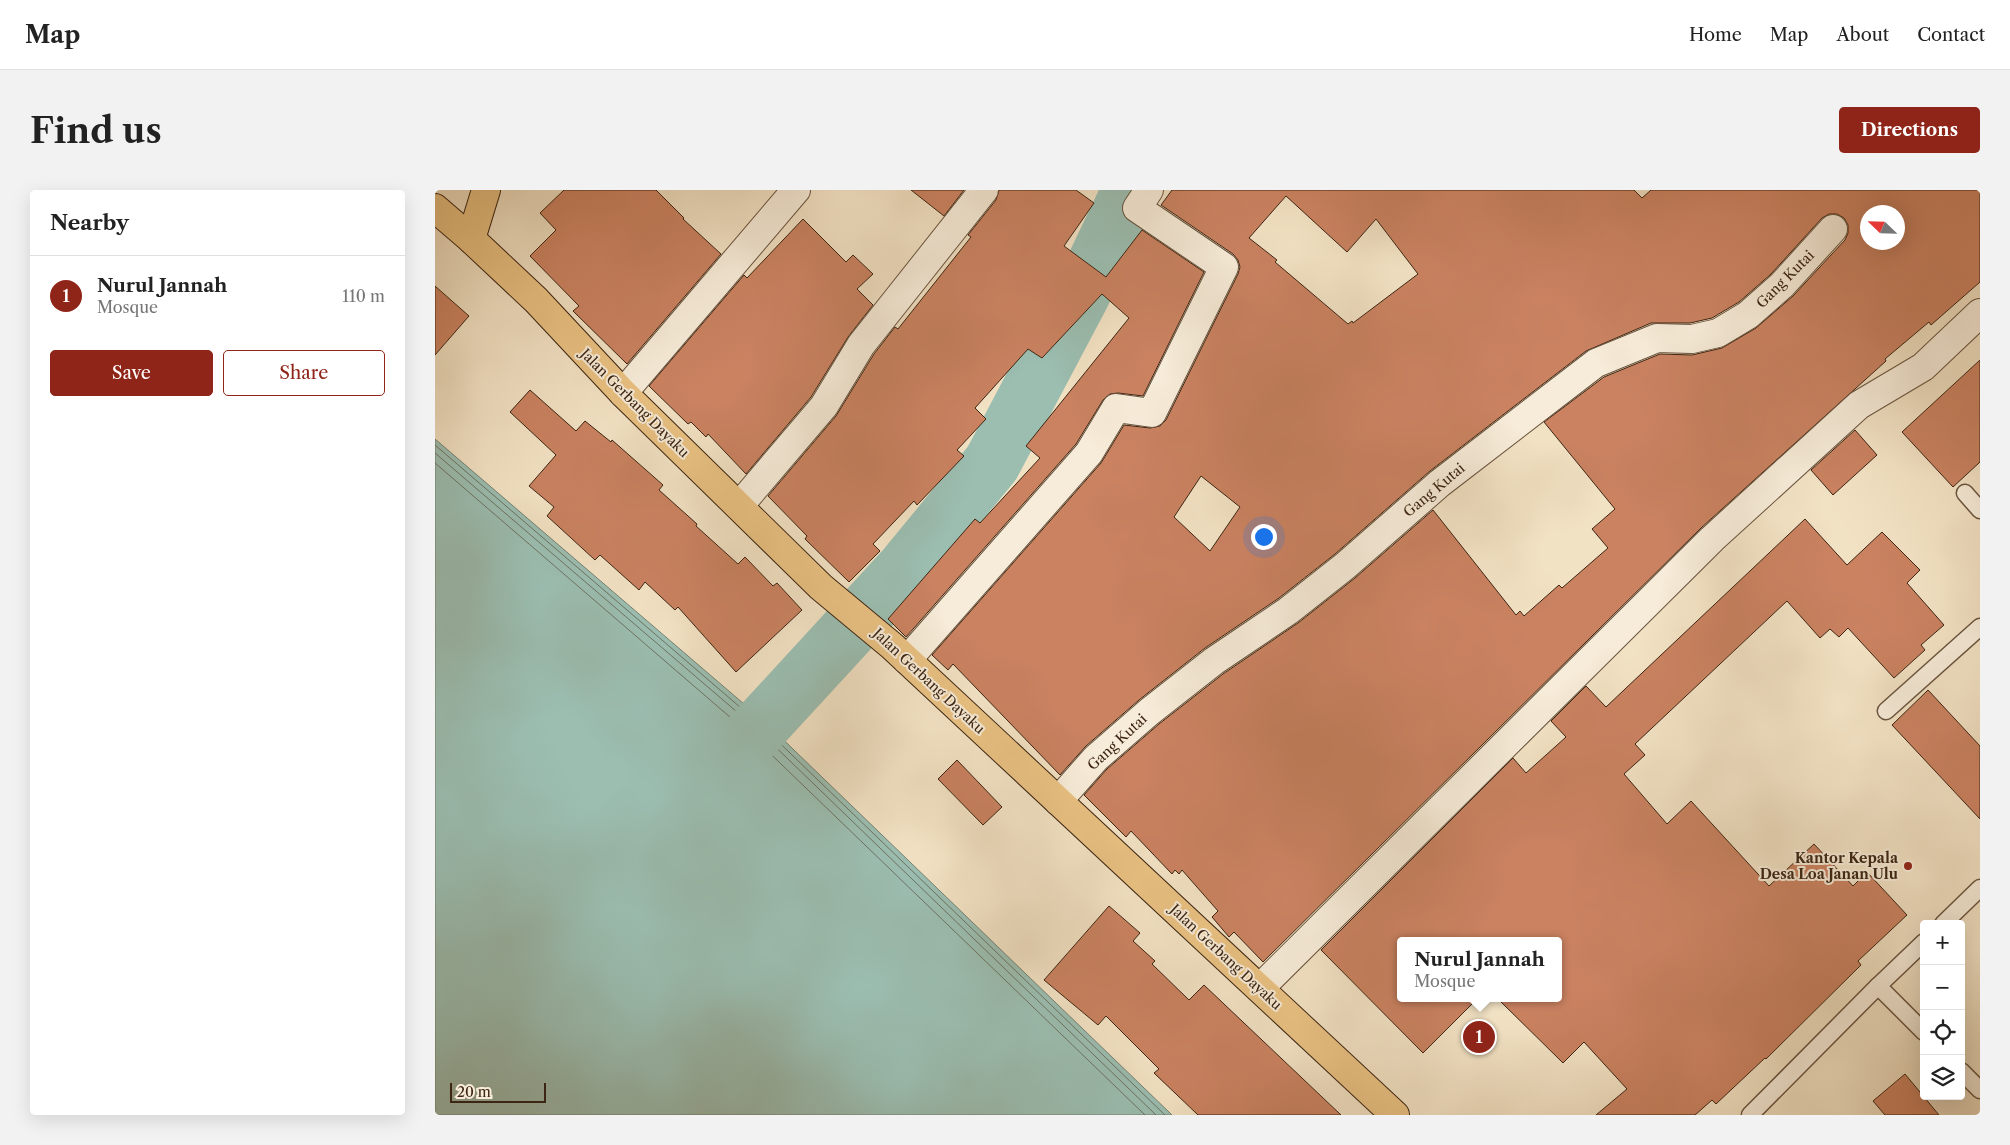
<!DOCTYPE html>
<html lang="en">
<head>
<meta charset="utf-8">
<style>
  body { margin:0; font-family:"Libre Caslon Text",serif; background:#f2f2f2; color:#222 }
  .controls { position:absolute; right:15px; bottom:15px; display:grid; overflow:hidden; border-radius:5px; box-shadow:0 5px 20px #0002 }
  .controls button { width:45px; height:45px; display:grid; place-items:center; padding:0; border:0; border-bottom:1px solid #e0e0e0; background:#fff; color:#222; font:25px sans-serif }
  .compass { position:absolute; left:1425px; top:15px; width:45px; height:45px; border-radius:50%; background:#fff; box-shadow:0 5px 20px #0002; rotate:293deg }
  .scale { position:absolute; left:15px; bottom:12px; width:96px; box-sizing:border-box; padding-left:5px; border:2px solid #3c2513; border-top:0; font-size:14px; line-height:18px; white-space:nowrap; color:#3c2513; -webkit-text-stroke:4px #f7ecd9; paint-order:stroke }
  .you { position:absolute; left:828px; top:346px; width:18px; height:18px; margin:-12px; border:4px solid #fff; border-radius:50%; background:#1a73e8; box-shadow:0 0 0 8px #1a73e833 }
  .badge { display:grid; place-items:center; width:32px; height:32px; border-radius:50%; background:#8f2418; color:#fff; font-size:16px; font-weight:700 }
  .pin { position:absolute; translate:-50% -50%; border:2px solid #fff; box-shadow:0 1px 5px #0006 }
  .popup { position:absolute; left:962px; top:747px; width:165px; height:65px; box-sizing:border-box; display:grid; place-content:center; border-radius:5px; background:#fff; filter:drop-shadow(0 1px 4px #0005); font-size:16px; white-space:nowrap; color:#767676 }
  .popup b { font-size:19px; color:#222 }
  .popup::after { content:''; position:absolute; left:50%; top:100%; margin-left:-10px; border:10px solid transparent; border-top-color:#fff }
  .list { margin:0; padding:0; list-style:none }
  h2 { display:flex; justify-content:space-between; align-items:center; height:65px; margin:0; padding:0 20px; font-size:21px }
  h2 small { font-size:16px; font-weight:400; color:#767676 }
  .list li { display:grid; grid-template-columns:32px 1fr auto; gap:15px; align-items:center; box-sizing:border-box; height:80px; padding:0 20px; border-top:1px solid #e0e0e0 }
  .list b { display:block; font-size:19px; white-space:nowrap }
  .list p { margin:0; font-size:16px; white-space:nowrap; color:#767676 }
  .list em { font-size:16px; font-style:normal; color:#767676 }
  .actions { display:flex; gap:10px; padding:15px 20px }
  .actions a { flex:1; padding:11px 0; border:1px solid #8f2418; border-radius:5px; text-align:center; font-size:18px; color:#8f2418 }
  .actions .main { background:#8f2418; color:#fff }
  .icon { flex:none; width:28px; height:28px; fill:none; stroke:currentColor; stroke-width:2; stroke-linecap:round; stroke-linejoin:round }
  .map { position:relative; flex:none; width:1545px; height:925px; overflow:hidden; border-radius:5px }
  header { display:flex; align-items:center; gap:30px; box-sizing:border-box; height:70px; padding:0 25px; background:#fff; border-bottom:1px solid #e0e0e0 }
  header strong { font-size:24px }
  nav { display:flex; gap:28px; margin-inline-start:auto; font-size:18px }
  .intro { display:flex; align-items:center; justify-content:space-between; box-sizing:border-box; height:120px; padding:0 30px }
  h1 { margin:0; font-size:35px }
  .button { padding:12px 22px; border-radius:5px; background:#8f2418; color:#fff; font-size:18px; font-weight:700 }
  main { display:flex; gap:30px; padding:0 30px }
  aside { flex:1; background:#fff; border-radius:5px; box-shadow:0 5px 20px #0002 }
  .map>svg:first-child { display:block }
  .water { fill:#9bbeb1; stroke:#758172 }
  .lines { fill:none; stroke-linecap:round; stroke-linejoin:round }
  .shore { stroke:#6c7262; stroke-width:1 }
  .river { stroke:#9bbeb1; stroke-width:58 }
  .building { fill:#ca8261; stroke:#3c2513; fill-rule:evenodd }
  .service-casing { stroke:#6a543f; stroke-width:19 }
  .minor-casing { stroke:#6a543f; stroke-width:30 }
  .trunk-casing { stroke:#3c2513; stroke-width:30 }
  .service { stroke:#f7ecd9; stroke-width:16 }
  .minor { stroke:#f7ecd9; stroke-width:28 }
  .trunk { stroke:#e9c182; stroke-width:28 }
  .poi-dot { fill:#8f2418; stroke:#f7ecd9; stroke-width:2 }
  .labels { text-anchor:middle; stroke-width:4; stroke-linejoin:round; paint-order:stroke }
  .street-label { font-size:14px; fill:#3c2513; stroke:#f7ecd9 }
  .poi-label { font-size:14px; font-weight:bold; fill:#3c2513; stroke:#f7ecd9; text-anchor:end }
</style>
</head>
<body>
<header>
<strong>Map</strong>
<nav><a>Home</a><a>Map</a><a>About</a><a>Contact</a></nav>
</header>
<div class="intro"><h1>Find us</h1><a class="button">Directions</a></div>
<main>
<aside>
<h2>Nearby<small></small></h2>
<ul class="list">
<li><span class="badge">1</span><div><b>Nurul Jannah</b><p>Mosque</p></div><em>110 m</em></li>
</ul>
<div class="actions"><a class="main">Save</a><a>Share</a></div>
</aside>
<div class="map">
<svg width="1545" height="925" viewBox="0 0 1545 925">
  <rect width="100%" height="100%" fill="#f2e2c4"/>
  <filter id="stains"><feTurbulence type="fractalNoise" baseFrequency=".004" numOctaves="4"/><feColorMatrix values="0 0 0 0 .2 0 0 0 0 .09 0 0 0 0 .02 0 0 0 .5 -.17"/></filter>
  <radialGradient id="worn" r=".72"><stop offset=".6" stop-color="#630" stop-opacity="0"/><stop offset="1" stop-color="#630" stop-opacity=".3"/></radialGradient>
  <polygon class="water" points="0,249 330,532 737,925 0,925"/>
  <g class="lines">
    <g class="shore">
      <polyline points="0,255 327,536 730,925"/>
      <polyline points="0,263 323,540 721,925"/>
      <polyline points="0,273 317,546 710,925"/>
    </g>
    <polyline class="river" points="276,590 470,379 557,273 646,105 696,0"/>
  </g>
  <g class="building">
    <polygon points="129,0 221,0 249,28 248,29 286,64 192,174 138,121 144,116 95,66 121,40 105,23"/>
    <polygon points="476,0 529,0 509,26"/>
    <polygon points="564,0 641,0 659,13 629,56 671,87 707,40 769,82 708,206 683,203 675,204 668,210 641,254 471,447 453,429 540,329 545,333 605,268 591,256 694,128 667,104 607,168 593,159 540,218 551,229 522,260 529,266 482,315 479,311 438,354 445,361 414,392 370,349 372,346 333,306 401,226 439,164 460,137 463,139 536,47 533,45 561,10"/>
    <path d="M737,0H1199L1207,8L1216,0H1545V92L1496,135L1494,132L1450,169L1451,171L1266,338L828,772L799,742L794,747L777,727L783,721L747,680L744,684L740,680L737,684L696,641L691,647L649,605L672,579L724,534L788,484L863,433L920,388L998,320L1081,425L1085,421L1089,426L1124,395L1127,398L1173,358L1157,339L1180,319L1109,232L1169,187L1225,164L1257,165L1287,158L1321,138L1358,106L1410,50L1413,43V35L1409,28L1402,24H1394L1387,28L1336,84L1304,112L1277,128L1255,133H1216L1151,161L995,281L900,364L844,408L770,458L704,510L651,556L625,585L518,474L513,480L497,465L666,273L689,235L715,238L725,236L731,230L803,84L805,77L803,70L798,64L726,15ZM851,6L912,62L941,29L983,84L918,133L917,131L913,134L840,72L842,70L814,48ZM1432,22H1462V52H1432ZM766,286L805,317L775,361L739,327Z"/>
    <polygon points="368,29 411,72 418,65 438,84 422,99 438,115 413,147 376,207 311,284 273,244 271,247 256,232 253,234 214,196 309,85 312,88"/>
    <polygon points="0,96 34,126 0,165"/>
    <polygon points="1545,170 1545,272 1518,297 1467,242"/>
    <polygon points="95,200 141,241 150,231 176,252 177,250 228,295 224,300 262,334 261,336 303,374 310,367 338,396 342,393 367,420 301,482 243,417 240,420 210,392 204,400 165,365 160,370 112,326 119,317 94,296 121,265 75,222"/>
    <polygon points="1420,240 1442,265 1398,305 1376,280"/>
    <polygon points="1370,329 1412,375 1447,342 1485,380 1472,393 1509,435 1486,455 1490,460 1459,488 1413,438 1404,447 1395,439 1385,448 1352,411 1200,554 1210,565 1189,584 1232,634 1256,611 1334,696 1379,654 1418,696 1432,682 1472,725 1423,771 1426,775 1331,869 1330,868 1281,914 1277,910 1260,925 1161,925 1192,899 1149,852 1128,873 1062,808 1123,808 1123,751 965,751 965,808 1043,808 988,863 886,760 1078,568 1091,583 1131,547 1116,531 1151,496 1171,517"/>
    <polygon points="1493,500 1545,556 1545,629 1457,535"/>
    <polygon points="522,570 567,617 548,635 503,589"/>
    <polygon points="674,716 705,743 698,751 720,771 717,774 754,810 769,795 906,925 763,925 719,883 724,879 671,826 663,835 609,790"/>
    <polygon points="1470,884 1504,925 1450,925 1438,911"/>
  </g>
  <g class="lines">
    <g class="service-casing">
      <g id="service">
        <polyline points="1530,303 1545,320"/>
        <polyline points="1451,521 1545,437"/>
        <polyline points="1508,734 1545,698"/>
        <polyline points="1489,752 1443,796 1489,842"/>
        <polyline points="1526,881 1545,900"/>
        <polyline points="1315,925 1443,796"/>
      </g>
    </g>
    <g class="minor-casing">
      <g id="minor">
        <polyline points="188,203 361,0"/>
        <polyline points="304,316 389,216 426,155 549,0"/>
        <polyline points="472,470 654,263 681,218 717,223 789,77 702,18 714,0"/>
        <polyline points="623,611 661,568 714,522 779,471 853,421 910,376 1005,293 1161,173 1222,148 1257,149 1283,143 1313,125 1347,95 1398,39"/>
        <polyline points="825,798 1277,349 1424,215 1488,177 1545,123"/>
      </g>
    </g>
    <g class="trunk-casing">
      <g id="trunk">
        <polyline points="0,18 36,49 101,110 188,203 386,397 457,456 960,925"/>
        <polyline points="36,49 51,0"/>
      </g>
    </g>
    <use href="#service" class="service"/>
    <use href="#minor" class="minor"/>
    <use href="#trunk" class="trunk"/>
  </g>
  <circle class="poi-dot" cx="1473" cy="676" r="5"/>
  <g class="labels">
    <g class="street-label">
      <text transform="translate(1350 89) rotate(-45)" y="5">Gang Kutai</text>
      <text transform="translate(200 213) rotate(45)" y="5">Jalan Gerbang Dayaku</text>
      <text transform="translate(999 300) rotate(-40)" y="5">Gang Kutai</text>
      <text transform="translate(494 491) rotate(43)" y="5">Jalan Gerbang Dayaku</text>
      <text transform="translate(682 552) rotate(-43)" y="5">Gang Kutai</text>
      <text transform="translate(791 767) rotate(43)" y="5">Jalan Gerbang Dayaku</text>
    </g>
    <g class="poi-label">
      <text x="1463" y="673">Kantor Kepala<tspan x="1463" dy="16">Desa Loa Janan Ulu</tspan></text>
    </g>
  </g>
  <rect width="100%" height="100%" filter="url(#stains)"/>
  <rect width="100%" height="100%" fill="url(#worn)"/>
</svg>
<div class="controls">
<button>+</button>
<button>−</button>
<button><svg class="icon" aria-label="locate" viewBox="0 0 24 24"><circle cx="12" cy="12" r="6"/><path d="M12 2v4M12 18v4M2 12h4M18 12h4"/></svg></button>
<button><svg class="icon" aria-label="layers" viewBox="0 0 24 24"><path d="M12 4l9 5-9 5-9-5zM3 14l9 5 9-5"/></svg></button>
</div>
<svg class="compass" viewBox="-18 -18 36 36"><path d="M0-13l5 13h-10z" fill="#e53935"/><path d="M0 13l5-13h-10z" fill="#767676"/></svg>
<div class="scale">20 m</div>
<div class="you"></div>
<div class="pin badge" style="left:1044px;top:847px">1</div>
<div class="popup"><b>Nurul Jannah</b>Mosque</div>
</div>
</main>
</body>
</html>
